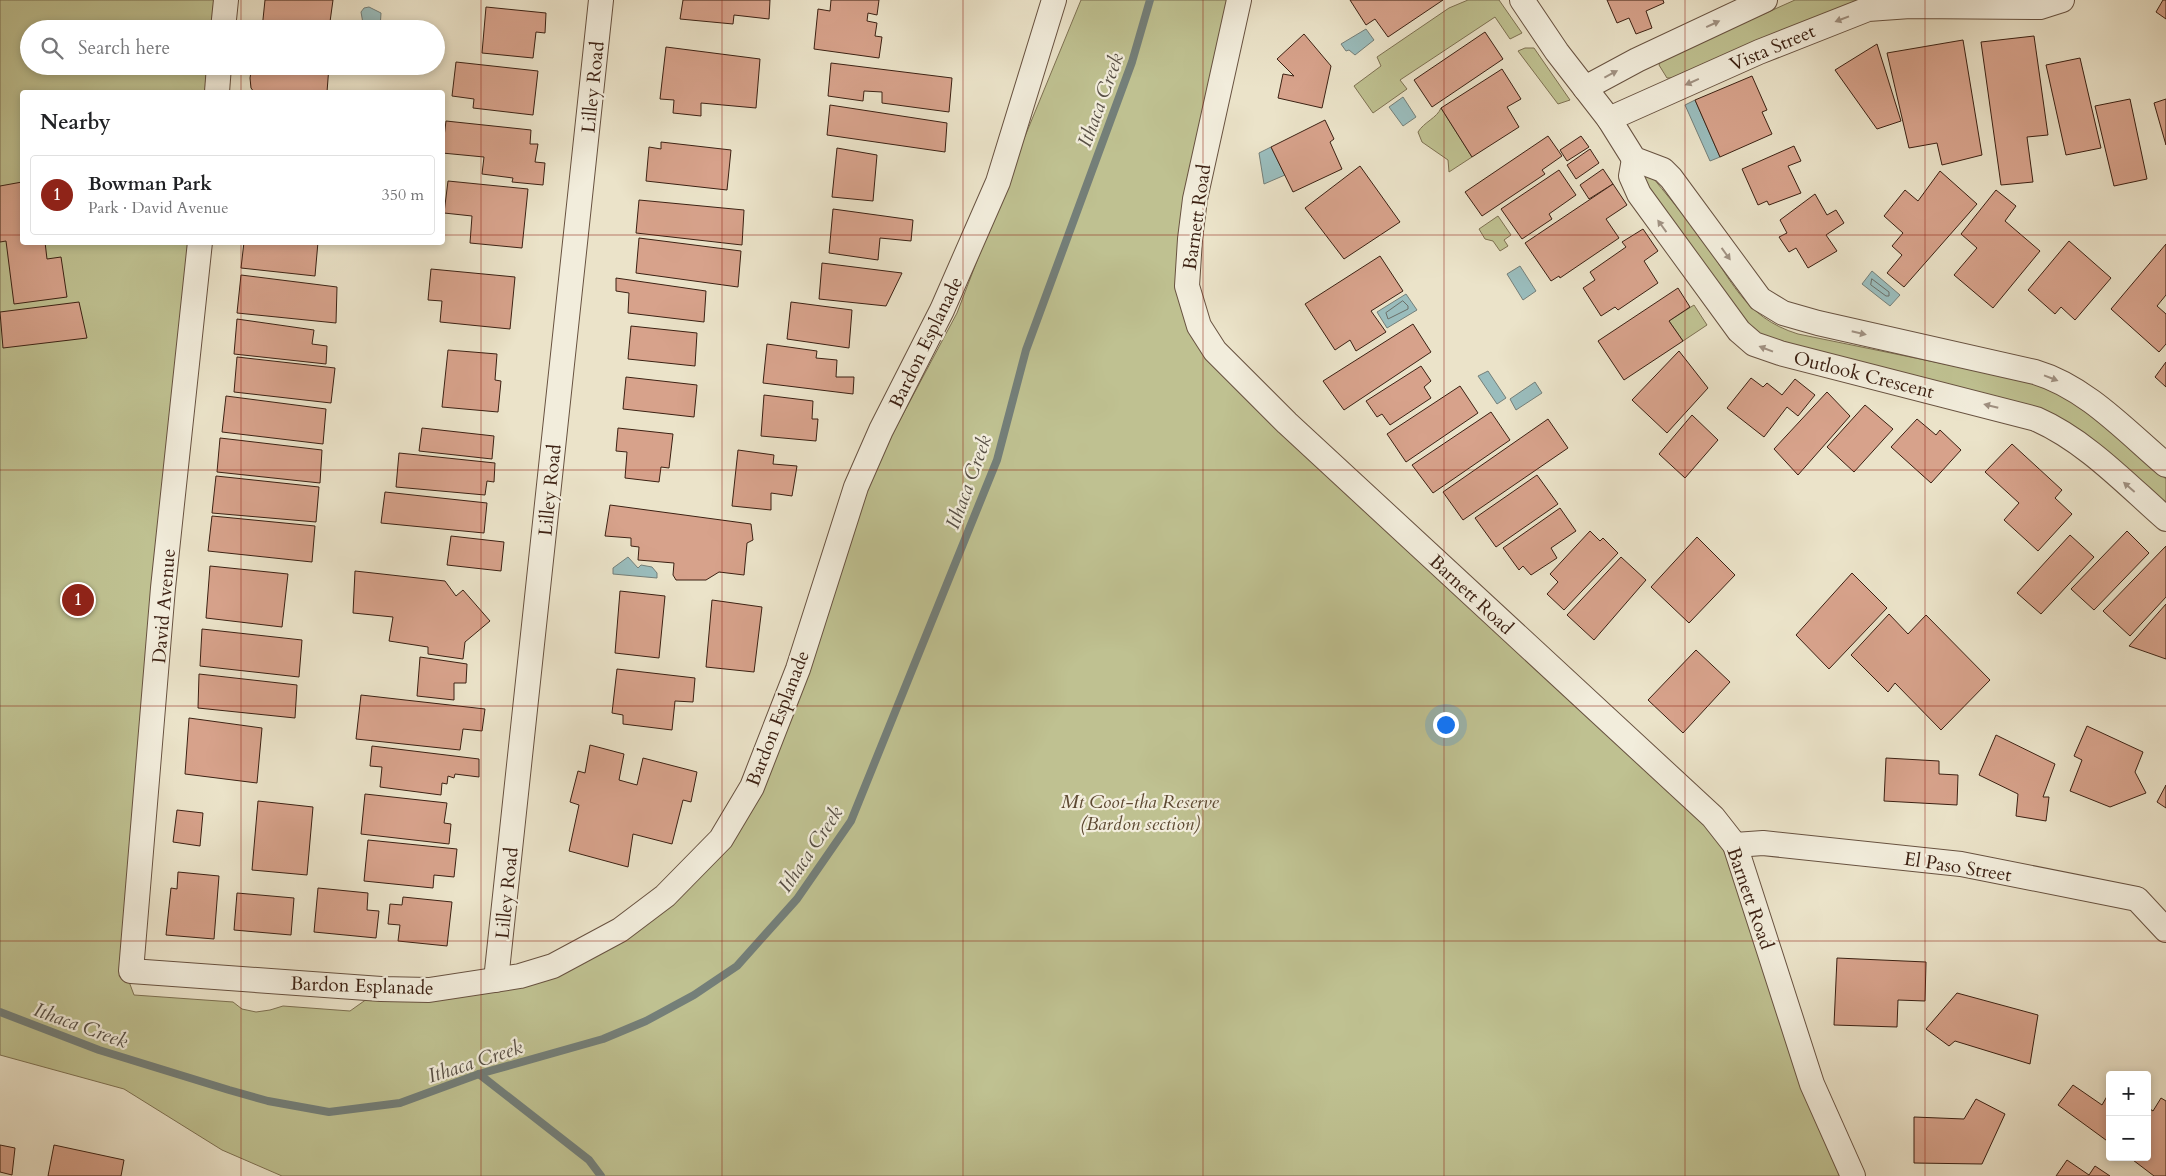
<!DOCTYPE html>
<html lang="en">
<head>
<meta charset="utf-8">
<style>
  body { margin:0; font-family:Cardo,serif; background:#f6f6f6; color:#202124 }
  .controls { position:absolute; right:15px; bottom:15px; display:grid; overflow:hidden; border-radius:5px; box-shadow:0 2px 8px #0003 }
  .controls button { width:45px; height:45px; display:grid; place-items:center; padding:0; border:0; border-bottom:1px solid #e0e0e0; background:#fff; color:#202124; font:25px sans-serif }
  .you { position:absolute; left:1445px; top:724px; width:18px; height:18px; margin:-12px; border:4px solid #fff; border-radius:50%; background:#1a73e8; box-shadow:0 0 0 8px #1a73e833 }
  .badge { display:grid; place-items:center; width:32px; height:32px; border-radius:50%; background:#8f2418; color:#fff; font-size:16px; font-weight:700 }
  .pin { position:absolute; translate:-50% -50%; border:2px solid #fff; box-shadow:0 1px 5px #0006 }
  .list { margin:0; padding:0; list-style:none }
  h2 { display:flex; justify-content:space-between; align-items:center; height:65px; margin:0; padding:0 20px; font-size:21px }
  h2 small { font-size:16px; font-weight:400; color:#757577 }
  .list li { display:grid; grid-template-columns:32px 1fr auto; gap:15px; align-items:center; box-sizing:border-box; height:80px; margin:0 10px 10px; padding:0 10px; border:1px solid #e0e0e0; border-radius:5px }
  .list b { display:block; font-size:19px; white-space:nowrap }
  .list p { margin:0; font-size:16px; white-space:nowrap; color:#757577 }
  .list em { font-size:16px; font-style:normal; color:#757577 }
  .icon { flex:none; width:28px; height:28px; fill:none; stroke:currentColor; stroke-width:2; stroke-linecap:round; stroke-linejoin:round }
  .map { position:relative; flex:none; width:2166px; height:1176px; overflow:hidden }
  .search { position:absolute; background:#fff; box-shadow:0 2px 8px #0003; left:20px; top:20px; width:425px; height:55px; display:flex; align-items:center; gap:12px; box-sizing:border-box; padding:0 18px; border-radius:28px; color:#757577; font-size:19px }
  .panel { position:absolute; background:#fff; box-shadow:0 2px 8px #0003; left:20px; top:90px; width:425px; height:155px; border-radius:5px }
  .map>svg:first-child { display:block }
  .green { fill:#bfc191; stroke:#7e7152 }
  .water { fill:#9abdbd; stroke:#747f79 }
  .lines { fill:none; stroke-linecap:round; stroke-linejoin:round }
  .shore { stroke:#6b6f68; stroke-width:1 }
  .stream { stroke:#747f79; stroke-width:8 }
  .building { fill:#d7a28b; stroke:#3c2113 }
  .street-casing { stroke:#685240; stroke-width:26 }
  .street { stroke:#f2eddc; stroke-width:24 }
  .oneway { fill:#a09182 }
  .grid { fill:none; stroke:#8f2418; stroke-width:1; stroke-opacity:0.55 }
  .labels { text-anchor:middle; stroke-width:4.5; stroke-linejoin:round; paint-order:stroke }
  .street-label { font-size:19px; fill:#3c2113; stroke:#f2eddc }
  .park-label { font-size:19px; font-style:italic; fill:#5d4932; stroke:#f2eddc }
  .water-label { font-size:20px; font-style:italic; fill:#585046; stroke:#f2eddc }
</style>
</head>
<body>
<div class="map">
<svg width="2166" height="1176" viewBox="0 0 2166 1176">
  <rect width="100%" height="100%" fill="#ebe3c9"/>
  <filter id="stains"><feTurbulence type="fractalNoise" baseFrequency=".004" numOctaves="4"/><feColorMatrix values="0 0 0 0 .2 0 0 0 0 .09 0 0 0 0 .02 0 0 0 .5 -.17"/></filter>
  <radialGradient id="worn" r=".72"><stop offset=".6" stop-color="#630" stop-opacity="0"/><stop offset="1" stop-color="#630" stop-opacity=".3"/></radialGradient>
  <g class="green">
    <polygon points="0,0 214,0 211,29 29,29 29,66 208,66 205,92 22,92 22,242 190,243 125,971 134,995 233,1002 242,1009 256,1012 270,1010 283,1006 350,1011 381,989 554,970 725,846 862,491 957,313 1021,146 1081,0 1230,0 1187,309 1723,842 1842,1176 282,1176 222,1150 124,1089 0,1055"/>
    <polygon points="1468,0 1499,0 1522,33 1510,39 1495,17 1400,80 1407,89 1373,113 1354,86 1381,66 1377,57 1449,8"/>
    <polygon points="1795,0 1878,0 1672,78 1667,78 1659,65 1661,60"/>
    <polygon points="1525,48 1534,48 1570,100 1558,104 1518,51"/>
    <path d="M1441,108L1472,157L1449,172L1448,160L1422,142L1418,132C1424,122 1437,118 1441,108Z"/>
    <path d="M1640,169L1649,173C1666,194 1683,214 1700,236C1731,278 1743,317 1798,334L2042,384L2089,412L2166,479V506L2076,434L1778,344L1750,328L1643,187Z"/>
    <polygon points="1498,216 1511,235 1504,240 1508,246 1500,251 1493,241 1485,239 1479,229"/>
    <polygon points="1694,305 1707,325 1683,341 1669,321"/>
  </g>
  <g class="water">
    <polygon points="369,7 381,13 380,29 364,29 361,12 364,8"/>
    <polygon points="1366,29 1374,40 1355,55 1349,50 1346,51 1341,44"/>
    <polygon points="1403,97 1416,117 1403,126 1389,107"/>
    <polygon points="1695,100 1720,157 1710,161 1685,105"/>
    <polygon points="1271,147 1285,175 1264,184 1259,153"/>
    <polygon points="1520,266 1536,291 1523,300 1507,274"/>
    <polygon points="1872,271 1900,295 1890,306 1862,284"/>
    <polygon points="1406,294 1417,310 1387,328 1377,312"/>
    <polygon points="1488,371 1506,398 1497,404 1478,376"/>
    <polygon points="1535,382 1542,393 1516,410 1510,399"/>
    <polygon points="628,557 638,568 641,565 652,567 657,573 657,578 613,574 613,568"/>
  </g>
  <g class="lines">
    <g class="shore">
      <polygon points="1872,279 1889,292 1889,296 1886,296 1871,285"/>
      <polygon points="1403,301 1408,306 1408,309 1388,319 1386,313"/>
    </g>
    <g class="stream">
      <polyline points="0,1012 99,1050 229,1090 268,1101 329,1112 400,1103 479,1074 603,1039 646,1021 694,995 737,966 797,899 851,821 997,460 1026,350 1132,62 1150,0"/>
      <polyline points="479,1074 589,1160 601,1176"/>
    </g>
  </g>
  <g class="building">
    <polygon points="265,0 333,0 329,29 262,29"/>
    <polygon points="683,0 770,0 769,19 734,15 733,24 680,19"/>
    <polygon points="831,0 879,0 877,15 868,13 867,21 877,23 875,36 882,37 879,58 814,49 818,9 830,11"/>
    <polygon points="1350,0 1443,0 1388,37 1375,19 1366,25"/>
    <polygon points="1607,0 1663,0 1664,3 1646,11 1652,28 1636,34 1629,18 1617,23"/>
    <polygon points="2163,0 2166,0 2166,19 2156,12"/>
    <polygon points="486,7 546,13 545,33 536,32 533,58 482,53"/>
    <polygon points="1485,32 1503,59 1432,107 1414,80"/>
    <polygon points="1304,34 1331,66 1322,108 1278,98 1283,74 1294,76 1277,59"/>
    <polygon points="2034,36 2048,135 2027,137 2033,182 2001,185 1981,42"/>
    <polygon points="1963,40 1982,155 1942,165 1937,143 1909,148 1887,53"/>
    <polygon points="1877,44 1901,121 1877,129 1835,70"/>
    <polygon points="666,47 760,59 756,108 701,103 701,116 673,113 674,100 660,99"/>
    <polygon points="2080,58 2101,148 2066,155 2046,65"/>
    <polygon points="456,62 538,71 533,115 473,108 474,99 452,96"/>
    <polygon points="831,63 952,78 949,112 882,103 882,92 864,91 863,101 828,96"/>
    <polygon points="252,66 329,66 327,92 254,92 251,88 250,78"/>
    <polygon points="1502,69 1521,99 1507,107 1519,127 1472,157 1441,108"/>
    <polygon points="1752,76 1767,110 1762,112 1772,134 1720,157 1695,100"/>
    <polygon points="2130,99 2147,179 2114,186 2095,106"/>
    <polygon points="2166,99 2166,145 2154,103"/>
    <polygon points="830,105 947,123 945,152 827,135"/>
    <polygon points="1325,120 1334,139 1330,142 1342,169 1293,192 1271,147"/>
    <polygon points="446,121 531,130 530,144 538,144 535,162 545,163 543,185 512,182 513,178 482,174 484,157 442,153"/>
    <polygon points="1548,136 1562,156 1542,170 1545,174 1482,216 1465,192"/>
    <polygon points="1581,136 1589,147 1567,161 1560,150"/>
    <polygon points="661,142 731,150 727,190 646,181 649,147 661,149"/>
    <polygon points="1794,146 1801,161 1788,166 1801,193 1769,205 1767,201 1758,205 1742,169"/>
    <polygon points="837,148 877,155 873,201 832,197"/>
    <polygon points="1590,149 1599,163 1576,179 1567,165"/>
    <polygon points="1360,166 1400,222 1344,259 1305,208"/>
    <polygon points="1603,169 1613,184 1589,199 1580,185"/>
    <polygon points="1559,170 1576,195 1549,214 1552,219 1522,239 1501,209"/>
    <polygon points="1940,171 1977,204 1904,287 1887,273 1902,255 1892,246 1903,233 1884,216 1905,190 1918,201"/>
    <polygon points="448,181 528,189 522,248 470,243 472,216 444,213"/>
    <polygon points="22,182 22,242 45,242 47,259 61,257 67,297 14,304 6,241 0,242 0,186"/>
    <polygon points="1613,184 1627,205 1606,219 1619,238 1560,278 1559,276 1551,281 1525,243"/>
    <polygon points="1996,190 2016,206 2005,221 2040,251 1993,308 1954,275 1977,248 1961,234"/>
    <polygon points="1815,194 1827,215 1836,210 1844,223 1826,235 1837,251 1808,268 1796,248 1789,252 1779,237 1787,233 1780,220"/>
    <polygon points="639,200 744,210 742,245 636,233"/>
    <polygon points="833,209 913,220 911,241 880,238 878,260 829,253"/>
    <polygon points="1643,229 1658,251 1644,261 1658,283 1618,310 1615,307 1601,316 1583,288 1595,280 1590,272 1626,247 1622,242"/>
    <polygon points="639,238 741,251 738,287 636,273"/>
    <polygon points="2069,241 2111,278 2075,320 2061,307 2055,314 2028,290"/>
    <polygon points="244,242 318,242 315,276 241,268"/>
    <polygon points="2166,244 2166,295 2157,306 2166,314 2166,344 2159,352 2111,309"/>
    <polygon points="1380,256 1403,291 1371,311 1386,332 1356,351 1350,340 1335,350 1305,304"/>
    <polygon points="822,263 902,273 886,306 819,299"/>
    <polygon points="431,269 515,277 510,329 440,322 442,301 428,300"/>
    <polygon points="241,275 337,287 336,323 237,313"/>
    <polygon points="616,278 706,291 704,322 628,313 629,293 616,291"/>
    <polygon points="1678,288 1690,307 1669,321 1683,341 1624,380 1598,341"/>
    <polygon points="79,302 87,338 3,348 0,312"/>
    <polygon points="791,302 852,310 849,348 787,339"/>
    <polygon points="237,319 314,330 312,344 327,346 326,364 234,354"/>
    <polygon points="1413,324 1431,352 1344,410 1323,381"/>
    <polygon points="631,326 697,333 695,366 628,359"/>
    <polygon points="767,344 817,351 816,358 837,360 836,377 854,377 853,394 763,383"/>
    <polygon points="448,350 497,354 495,380 501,381 498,412 442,407"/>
    <polygon points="1679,351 1708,388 1667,433 1632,400"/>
    <polygon points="237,357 335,368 331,403 234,392"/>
    <polygon points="2166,362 2166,387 2155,377"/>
    <polygon points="1421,366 1431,381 1424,387 1431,398 1390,425 1382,414 1377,417 1366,401"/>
    <polygon points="626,377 697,385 694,417 623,409"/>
    <polygon points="1751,378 1763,387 1767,383 1782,395 1795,379 1815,395 1798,416 1787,407 1764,437 1727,408"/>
    <polygon points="1460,386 1478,413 1406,462 1387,434"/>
    <polygon points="1827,392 1850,416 1798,475 1774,449"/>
    <polygon points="764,395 813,401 812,419 818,419 816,441 761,436"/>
    <polygon points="226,396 326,409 323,444 222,432"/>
    <polygon points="1865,405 1893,429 1854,472 1827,447"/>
    <polygon points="1491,412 1510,440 1433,493 1412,465"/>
    <polygon points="1692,415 1718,440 1685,478 1659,454"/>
    <polygon points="1548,419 1568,448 1463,520 1443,492"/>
    <polygon points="1917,419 1936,435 1940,430 1961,450 1931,483 1891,447"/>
    <polygon points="422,428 494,436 492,459 419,451"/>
    <polygon points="618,428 673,434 669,468 661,467 659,482 625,478 627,452 616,451"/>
    <polygon points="220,438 322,450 320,483 217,472"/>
    <polygon points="2012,444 2062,490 2055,498 2072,514 2038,551 2004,520 2019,503 1985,472"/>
    <polygon points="738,450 774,455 773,464 797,466 792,496 771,493 771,510 732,506"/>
    <polygon points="399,453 495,463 494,482 487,481 485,495 396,487"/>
    <polygon points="1537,475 1558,504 1496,547 1475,518"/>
    <polygon points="216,476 319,487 316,522 212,513"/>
    <polygon points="385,492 487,503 484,533 381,523"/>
    <polygon points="610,505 751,524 753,540 747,543 744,575 719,572 706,580 676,580 673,575 674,563 638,560 639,547 631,546 631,538 605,536"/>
    <polygon points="1560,508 1576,531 1551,548 1557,558 1531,575 1523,566 1519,570 1503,548"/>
    <polygon points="212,516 315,526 312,562 208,551"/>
    <polygon points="1590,531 1600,541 1603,538 1618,553 1564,610 1547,594 1558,582 1550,574"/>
    <polygon points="2127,531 2149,553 2094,610 2071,589"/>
    <polygon points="2070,535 2094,557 2041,614 2017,593"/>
    <polygon points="451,536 504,542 501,571 447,565"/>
    <polygon points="1697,537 1735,575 1689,623 1651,587"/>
    <polygon points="2166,546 2166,597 2130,636 2103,611"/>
    <polygon points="1621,557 1646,580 1594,640 1567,615"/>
    <polygon points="210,566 288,574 282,627 206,618"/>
    <polygon points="355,571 445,581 456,596 463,590 490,621 465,642 463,659 428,654 428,647 389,641 393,617 353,613"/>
    <polygon points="1852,573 1887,608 1829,669 1796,635"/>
    <polygon points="620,591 665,596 659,658 615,653"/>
    <polygon points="712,600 762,607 754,672 706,667"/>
    <polygon points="2166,604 2166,659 2129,646"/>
    <polygon points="1889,614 1908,634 1926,615 1990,680 1941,730 1895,683 1888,692 1851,655"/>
    <polygon points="202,629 302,640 299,677 200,666"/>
    <polygon points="1696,650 1730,682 1683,733 1648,700"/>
    <polygon points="420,657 467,664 466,683 454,683 454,700 417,696"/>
    <polygon points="617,669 695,678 693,702 675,701 672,730 623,724 623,715 612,713"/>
    <polygon points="199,674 297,685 295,718 198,708"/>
    <polygon points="361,695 485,709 482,731 463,729 460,750 356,739"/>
    <polygon points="189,718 262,728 257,783 185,774"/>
    <polygon points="2087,726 2143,752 2135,772 2146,793 2110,807 2070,791 2082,760 2074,756"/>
    <polygon points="1996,735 2055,764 2043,797 2049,797 2046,821 2016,816 2018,794 1979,775"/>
    <polygon points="590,745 624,754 619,780 637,785 643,758 697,772 691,802 683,800 672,844 633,834 628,867 569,851 579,805 570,802 578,771 585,773"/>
    <polygon points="372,746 479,759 479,777 455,774 454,778 448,776 447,784 442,783 441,795 380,787 382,767 370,766"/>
    <polygon points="1886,758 1939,761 1939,774 1958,775 1957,805 1884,801"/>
    <polygon points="2166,785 2166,808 2157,802"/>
    <polygon points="365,794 447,803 444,823 451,824 449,844 361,834"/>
    <polygon points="258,801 313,807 307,875 252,870"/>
    <polygon points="177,810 203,813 200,846 173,842"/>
    <polygon points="368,840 457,849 454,877 434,875 433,888 364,881"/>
    <polygon points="178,872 219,876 214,939 166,935 171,888 177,889"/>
    <polygon points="318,888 368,893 367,910 379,911 376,938 314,932"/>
    <polygon points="237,893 294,898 291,935 234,930"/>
    <polygon points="403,897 452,902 447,946 398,941 400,925 388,924 390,904 402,905"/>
    <polygon points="1837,958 1926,962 1925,1001 1898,1000 1897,1027 1834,1025"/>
    <polygon points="1957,993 2038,1015 2030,1064 1955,1041 1949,1046 1926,1029"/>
    <polygon points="2073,1085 2102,1105 2110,1091 2110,1143 2058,1105"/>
    <polygon points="2161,1098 2166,1101 2166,1176 2154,1176 2129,1157 2147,1157 2147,1107 2153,1111"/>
    <polygon points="1976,1099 2005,1114 1982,1164 1914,1163 1914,1117 1964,1119"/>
    <polygon points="0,1145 15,1148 12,1175 0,1172"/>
    <polygon points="54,1145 124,1160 121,1176 48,1176"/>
    <polygon points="2067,1160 2089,1175 2095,1166 2110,1176 2056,1176"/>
  </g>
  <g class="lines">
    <g class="street-casing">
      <g id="street">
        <polyline points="1239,0 1195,199 1190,239 1187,286 1199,326 1215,351 1287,423 1713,817 1735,845 1812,1084 1853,1176"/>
        <path d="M1522,0L1557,52L1609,119L1634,159L1663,170L1671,178L1760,299L1783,313L1818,323L2035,372C2086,387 2126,431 2166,465"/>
        <polyline points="223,29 226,0"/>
        <polyline points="1585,88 1637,60 1765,0"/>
        <polyline points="217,92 219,66"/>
        <polyline points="1609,119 1759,52 1868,9 1910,6 2040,7 2062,0"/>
        <path d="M1634,159L1631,176L1639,194L1739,331L1754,344L1780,353L2036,419C2086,441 2126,484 2166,519"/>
        <polyline points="200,242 163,588 131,971 381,989 429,990 520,976 553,966 620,930 665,896 721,839 752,787 798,669 856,487 881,430 942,310 998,182 1054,0"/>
        <polyline points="1735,845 1763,843 1961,864 2137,899 2166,930"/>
        <polyline points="496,980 601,0"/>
      </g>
    </g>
    <use href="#street" class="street"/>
  </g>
  <defs><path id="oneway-solid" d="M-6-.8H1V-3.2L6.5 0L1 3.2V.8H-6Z" transform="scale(1.25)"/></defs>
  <g class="oneway">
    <use href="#oneway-solid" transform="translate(1842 19) rotate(159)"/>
    <use href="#oneway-solid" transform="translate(1713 24) rotate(-25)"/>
    <use href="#oneway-solid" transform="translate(1611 74) rotate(-28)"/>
    <use href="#oneway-solid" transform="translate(1692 82) rotate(156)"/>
    <use href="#oneway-solid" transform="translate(1662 226) rotate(-126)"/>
    <use href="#oneway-solid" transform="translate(1726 254) rotate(54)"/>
    <use href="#oneway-solid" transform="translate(1859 333) rotate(13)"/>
    <use href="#oneway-solid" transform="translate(1766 349) rotate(-159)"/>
    <use href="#oneway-solid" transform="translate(2051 378) rotate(21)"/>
    <use href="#oneway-solid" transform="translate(1991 406) rotate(-166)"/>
    <use href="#oneway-solid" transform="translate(2129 487) rotate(-139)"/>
  </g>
  <path class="grid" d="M241,0V29M481,0V1176M722,0V1176M963,0V1176M1203,0V1176M1444,0V1176M1685,0V1176M1925,0V1176M241,66V92M0,235H22M442,235H2166M241,242V1176M0,470H2166M0,706H2166M0,941H2166"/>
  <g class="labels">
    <g class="street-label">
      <text transform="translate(1772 47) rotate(-23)" y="7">Vista Street</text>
      <text transform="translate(592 87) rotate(-84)" y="7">Lilley Road</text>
      <text transform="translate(1196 217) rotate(-82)" y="7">Barnett Road</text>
      <text transform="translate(925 342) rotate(-64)" y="7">Bardon Esplanade</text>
      <text transform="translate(1864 374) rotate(14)" y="7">Outlook Crescent</text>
      <text transform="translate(549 490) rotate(-84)" y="7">Lilley Road</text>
      <text transform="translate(1472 594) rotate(43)" y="7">Barnett Road</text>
      <text transform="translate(163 606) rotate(-85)" y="7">David Avenue</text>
      <text transform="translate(777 718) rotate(-69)" y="7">Bardon Esplanade</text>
      <text transform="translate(1958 866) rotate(9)" y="7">El Paso Street</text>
      <text transform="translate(506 893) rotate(-84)" y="7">Lilley Road</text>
      <text transform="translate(1751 898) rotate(71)" y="7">Barnett Road</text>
      <text transform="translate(362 985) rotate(2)" y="7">Bardon Esplanade</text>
    </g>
    <g class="park-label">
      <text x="1140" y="808">Mt Coot-tha Reserve<tspan x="1140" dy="22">(Bardon section)</tspan></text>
    </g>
    <g class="water-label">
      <text transform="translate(1100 100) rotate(-70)" y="7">Ithaca Creek</text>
      <text transform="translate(968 482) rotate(-70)" y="7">Ithaca Creek</text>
      <text transform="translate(810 849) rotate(-56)" y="7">Ithaca Creek</text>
      <text transform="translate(81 1025) rotate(20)" y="7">Ithaca Creek</text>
      <text transform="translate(475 1061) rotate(-18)" y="7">Ithaca Creek</text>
    </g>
  </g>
  <rect width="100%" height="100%" filter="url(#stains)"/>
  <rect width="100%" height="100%" fill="url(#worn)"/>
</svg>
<div class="controls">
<button>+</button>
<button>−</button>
</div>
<div class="you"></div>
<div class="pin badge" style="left:78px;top:600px">1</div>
<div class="search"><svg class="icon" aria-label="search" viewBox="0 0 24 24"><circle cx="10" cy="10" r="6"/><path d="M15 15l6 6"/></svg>Search here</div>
<section class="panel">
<h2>Nearby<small></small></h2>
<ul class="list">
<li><span class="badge">1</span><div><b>Bowman Park</b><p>Park · David Avenue</p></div><em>350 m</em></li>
</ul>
</section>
</div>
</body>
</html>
